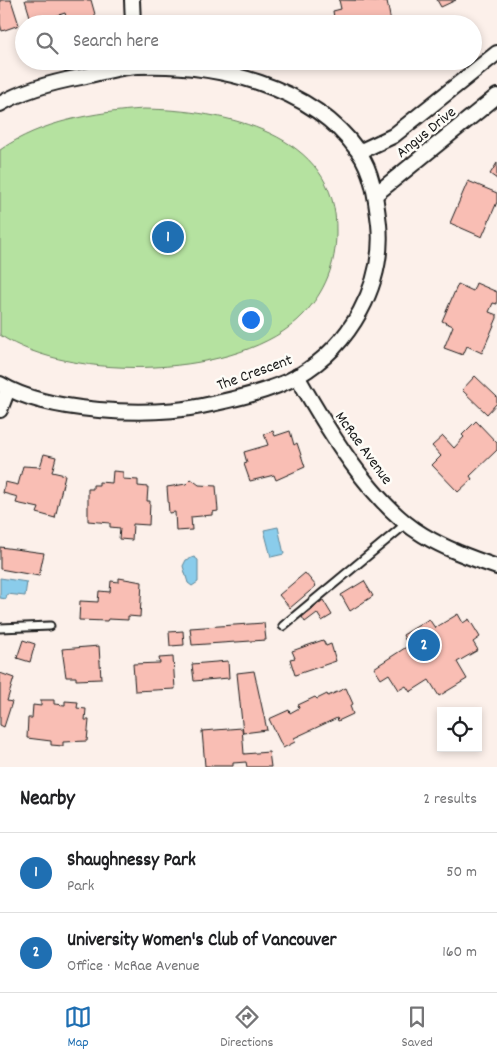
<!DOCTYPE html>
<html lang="en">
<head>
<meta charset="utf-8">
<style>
  body { margin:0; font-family:Dekko,sans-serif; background:#f2f2f2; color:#202124 }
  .controls { position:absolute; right:15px; bottom:15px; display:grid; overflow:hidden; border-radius:0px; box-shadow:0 2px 8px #0003 }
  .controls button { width:45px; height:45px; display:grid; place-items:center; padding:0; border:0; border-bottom:1px solid #e0e0e0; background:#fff; color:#202124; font:25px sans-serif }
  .you { position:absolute; left:250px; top:319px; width:18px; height:18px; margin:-12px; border:4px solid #fff; border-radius:50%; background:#1a73e8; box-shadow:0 0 0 8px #1a73e833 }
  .badge { display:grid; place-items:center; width:32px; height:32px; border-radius:50%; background:#1f6fb2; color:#fff; font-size:16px; font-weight:700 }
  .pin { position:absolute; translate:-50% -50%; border:2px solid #fff; box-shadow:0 1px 5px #0006 }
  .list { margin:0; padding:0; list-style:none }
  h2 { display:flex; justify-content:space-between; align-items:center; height:65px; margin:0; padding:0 20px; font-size:21px }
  h2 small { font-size:16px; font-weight:400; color:#757577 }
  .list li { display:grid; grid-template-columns:32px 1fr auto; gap:15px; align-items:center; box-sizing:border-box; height:80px; padding:0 20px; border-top:1px solid #e0e0e0 }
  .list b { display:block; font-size:19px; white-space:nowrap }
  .list p { margin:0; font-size:16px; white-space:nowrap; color:#757577 }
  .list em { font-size:16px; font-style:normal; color:#757577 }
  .icon { flex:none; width:28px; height:28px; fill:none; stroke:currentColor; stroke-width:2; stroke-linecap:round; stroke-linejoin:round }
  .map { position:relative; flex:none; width:497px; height:767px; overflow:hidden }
  .search { position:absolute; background:#fff; box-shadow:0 2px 8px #0003; left:15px; right:15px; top:15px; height:55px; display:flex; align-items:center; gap:12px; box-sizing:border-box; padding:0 18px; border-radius:28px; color:#757577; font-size:19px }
  .sheet { height:225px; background:#fff }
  nav { display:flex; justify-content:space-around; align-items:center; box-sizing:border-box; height:70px; border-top:1px solid #e0e0e0; background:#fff; font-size:14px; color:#757577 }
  nav a { display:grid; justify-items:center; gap:2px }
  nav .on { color:#1f6fb2 }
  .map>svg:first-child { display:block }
  .green { fill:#b5e2a0; stroke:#687f5e }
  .water { fill:#8acceb; stroke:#5e8698 }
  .building { fill:#f9beb4; stroke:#1c1c1c }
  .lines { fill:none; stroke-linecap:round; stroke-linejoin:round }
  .lane-casing { stroke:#1c1c1c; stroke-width:11 }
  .street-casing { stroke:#1c1c1c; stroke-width:18 }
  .lane { stroke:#fdfcf7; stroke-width:7 }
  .street { stroke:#fdfcf7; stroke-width:14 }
  .labels { text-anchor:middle; stroke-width:5; stroke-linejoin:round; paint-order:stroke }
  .street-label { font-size:16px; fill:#1c1c1c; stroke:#fdfcf7 }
</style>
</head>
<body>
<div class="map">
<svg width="497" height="767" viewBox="0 0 497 767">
  <rect width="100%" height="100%" fill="#fcf0ea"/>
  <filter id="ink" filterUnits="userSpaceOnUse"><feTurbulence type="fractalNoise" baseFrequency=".02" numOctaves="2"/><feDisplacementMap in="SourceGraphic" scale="10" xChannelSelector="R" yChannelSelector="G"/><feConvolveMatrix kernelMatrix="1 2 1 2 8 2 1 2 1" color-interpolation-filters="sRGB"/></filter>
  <g filter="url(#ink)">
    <path class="green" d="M144,109C222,110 339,132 336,233C336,264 325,292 303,315C242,379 71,383 0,335V150C41,121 96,112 144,109Z"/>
    <g class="water">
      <polygon points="278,527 284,554 271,557 264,530"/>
      <polygon points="194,557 198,560 198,582 192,586 188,583 183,566 186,560"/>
      <polygon points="0,578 27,582 25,596 7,594 6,599 0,598"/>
    </g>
    <g class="building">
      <polygon points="0,0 11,0 19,25 2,31 0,24"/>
      <polygon points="25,0 91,0 96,18 68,24 65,13 32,23"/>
      <polygon points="339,0 387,1 391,22 335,24 333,11 341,9"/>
      <polygon points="437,0 456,0 441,7"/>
      <polygon points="497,163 497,179 490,174"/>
      <polygon points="468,181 497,193 497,202 482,237 450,223"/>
      <polygon points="476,283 497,292 497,304 493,303 489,312 497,315 497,318 482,353 467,346 463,355 444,348 453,326 442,321 458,284 473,291"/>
      <polygon points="475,376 497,397 497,403 487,414 462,390"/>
      <polygon points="476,421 497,443 497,450 470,476 472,479 458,492 432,465 441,456 432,446 443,436 454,448 464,437 462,435"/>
      <polygon points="273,431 275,436 290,431 294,445 297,443 305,467 276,480 274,475 250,481 244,464 247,463 244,452 268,445 264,434"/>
      <polygon points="44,454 56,457 52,472 65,475 55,518 37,513 39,508 16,503 18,497 3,493 5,482 18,485 23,466 40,467"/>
      <polygon points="113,471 123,472 123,479 138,480 138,486 148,487 147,501 150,501 149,525 133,524 132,540 119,539 120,528 110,527 110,523 88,521 88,489 93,489 93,485 99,485 99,482 112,483"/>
      <polygon points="191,479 199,485 216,486 218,511 212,512 212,515 191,517 192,530 176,531 175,512 169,513 167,487 186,484"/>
      <polygon points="0,547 44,553 39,576 0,569"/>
      <polygon points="305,573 316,586 290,608 279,595"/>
      <polygon points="119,578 142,582 140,617 128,616 128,620 108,619 107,621 79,620 80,601 98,602 99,591 110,592 111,581 119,582"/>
      <polygon points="364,581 373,596 350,611 341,595"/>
      <polygon points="323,600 332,615 322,621 317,613 305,622 302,617"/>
      <polygon points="458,614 463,623 469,619 480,637 473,642 478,650 457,662 467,679 439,696 429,680 410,692 406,686 399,690 389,674 381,679 374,668 408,646 403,635 429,619 435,628"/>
      <polygon points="264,623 266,640 192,645 190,628"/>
      <polygon points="183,631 184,645 170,646 169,632"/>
      <polygon points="23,640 35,644 30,662 17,658"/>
      <polygon points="323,640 326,646 331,644 336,661 295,675 290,659 295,658 292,651"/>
      <polygon points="99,646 101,679 76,680 76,677 66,677 62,649"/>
      <polygon points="173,657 175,689 135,691 133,664 160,663 159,658"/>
      <polygon points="228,661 229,678 194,681 192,664"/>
      <polygon points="254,671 267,730 243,733 237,673"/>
      <polygon points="0,673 14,678 7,701 12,702 4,727 0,725"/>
      <polygon points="346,688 353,704 350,706 353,714 338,721 337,718 294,738 295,742 283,748 269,719 289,710 290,713 299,708 298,705 315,697 317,699 327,694 328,696"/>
      <polygon points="41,700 54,700 54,704 65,705 65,701 78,702 77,708 86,709 85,720 89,720 87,741 63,742 63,746 51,745 51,741 27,738 28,718 32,718 33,705 41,706"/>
      <polygon points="242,728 244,754 269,752 271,767 247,767 246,762 233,763 233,766 205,766 202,731"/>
    </g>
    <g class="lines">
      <g class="lane-casing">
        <g id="lane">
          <polyline points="283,626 407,523"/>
          <polyline points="0,628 50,626"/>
        </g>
      </g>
      <g class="street-casing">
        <g id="street">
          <polyline points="132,0 133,24"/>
          <path d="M0,104C24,90 54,82 81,77C100,73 119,67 138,66C215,63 311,85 358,151C373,172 376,199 379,224C385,284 350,346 298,376C272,391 231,400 202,406C148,417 48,413 0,384"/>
          <polyline points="359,152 393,136 497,53"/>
          <polyline points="376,194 497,96"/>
          <path d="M297,376C326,427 372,505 423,535C446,549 471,558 497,567"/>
          <polyline points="0,410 8,389"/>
        </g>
      </g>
      <use href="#lane" class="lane"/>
      <use href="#street" class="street"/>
    </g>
  </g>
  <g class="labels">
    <g class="street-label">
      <text transform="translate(425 131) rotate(-39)" y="6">Angus Drive</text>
      <text transform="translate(254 371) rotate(-20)" y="6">The Crescent</text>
      <text transform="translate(365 447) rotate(54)" y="6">McRae Avenue</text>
    </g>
  </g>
</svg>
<div class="controls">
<button><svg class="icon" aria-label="locate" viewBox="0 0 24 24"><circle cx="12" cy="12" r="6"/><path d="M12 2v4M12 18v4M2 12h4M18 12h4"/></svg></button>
</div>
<div class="you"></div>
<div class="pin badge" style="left:168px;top:237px">1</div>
<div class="pin badge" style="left:424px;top:645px">2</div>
<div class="search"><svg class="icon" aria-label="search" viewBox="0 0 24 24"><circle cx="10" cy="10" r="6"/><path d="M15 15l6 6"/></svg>Search here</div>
</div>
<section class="sheet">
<h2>Nearby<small>2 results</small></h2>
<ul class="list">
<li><span class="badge">1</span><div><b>Shaughnessy Park</b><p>Park</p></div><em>50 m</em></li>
<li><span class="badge">2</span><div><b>University Women's Club of Vancouver</b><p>Office · McRae Avenue</p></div><em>160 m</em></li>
</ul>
</section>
<nav>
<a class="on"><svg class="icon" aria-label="map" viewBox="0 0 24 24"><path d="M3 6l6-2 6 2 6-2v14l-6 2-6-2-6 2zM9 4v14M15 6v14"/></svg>Map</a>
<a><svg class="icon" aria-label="directions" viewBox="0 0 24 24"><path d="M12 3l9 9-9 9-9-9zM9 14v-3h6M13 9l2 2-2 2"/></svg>Directions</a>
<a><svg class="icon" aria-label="saved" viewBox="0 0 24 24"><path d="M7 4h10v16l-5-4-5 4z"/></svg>Saved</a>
</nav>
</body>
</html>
